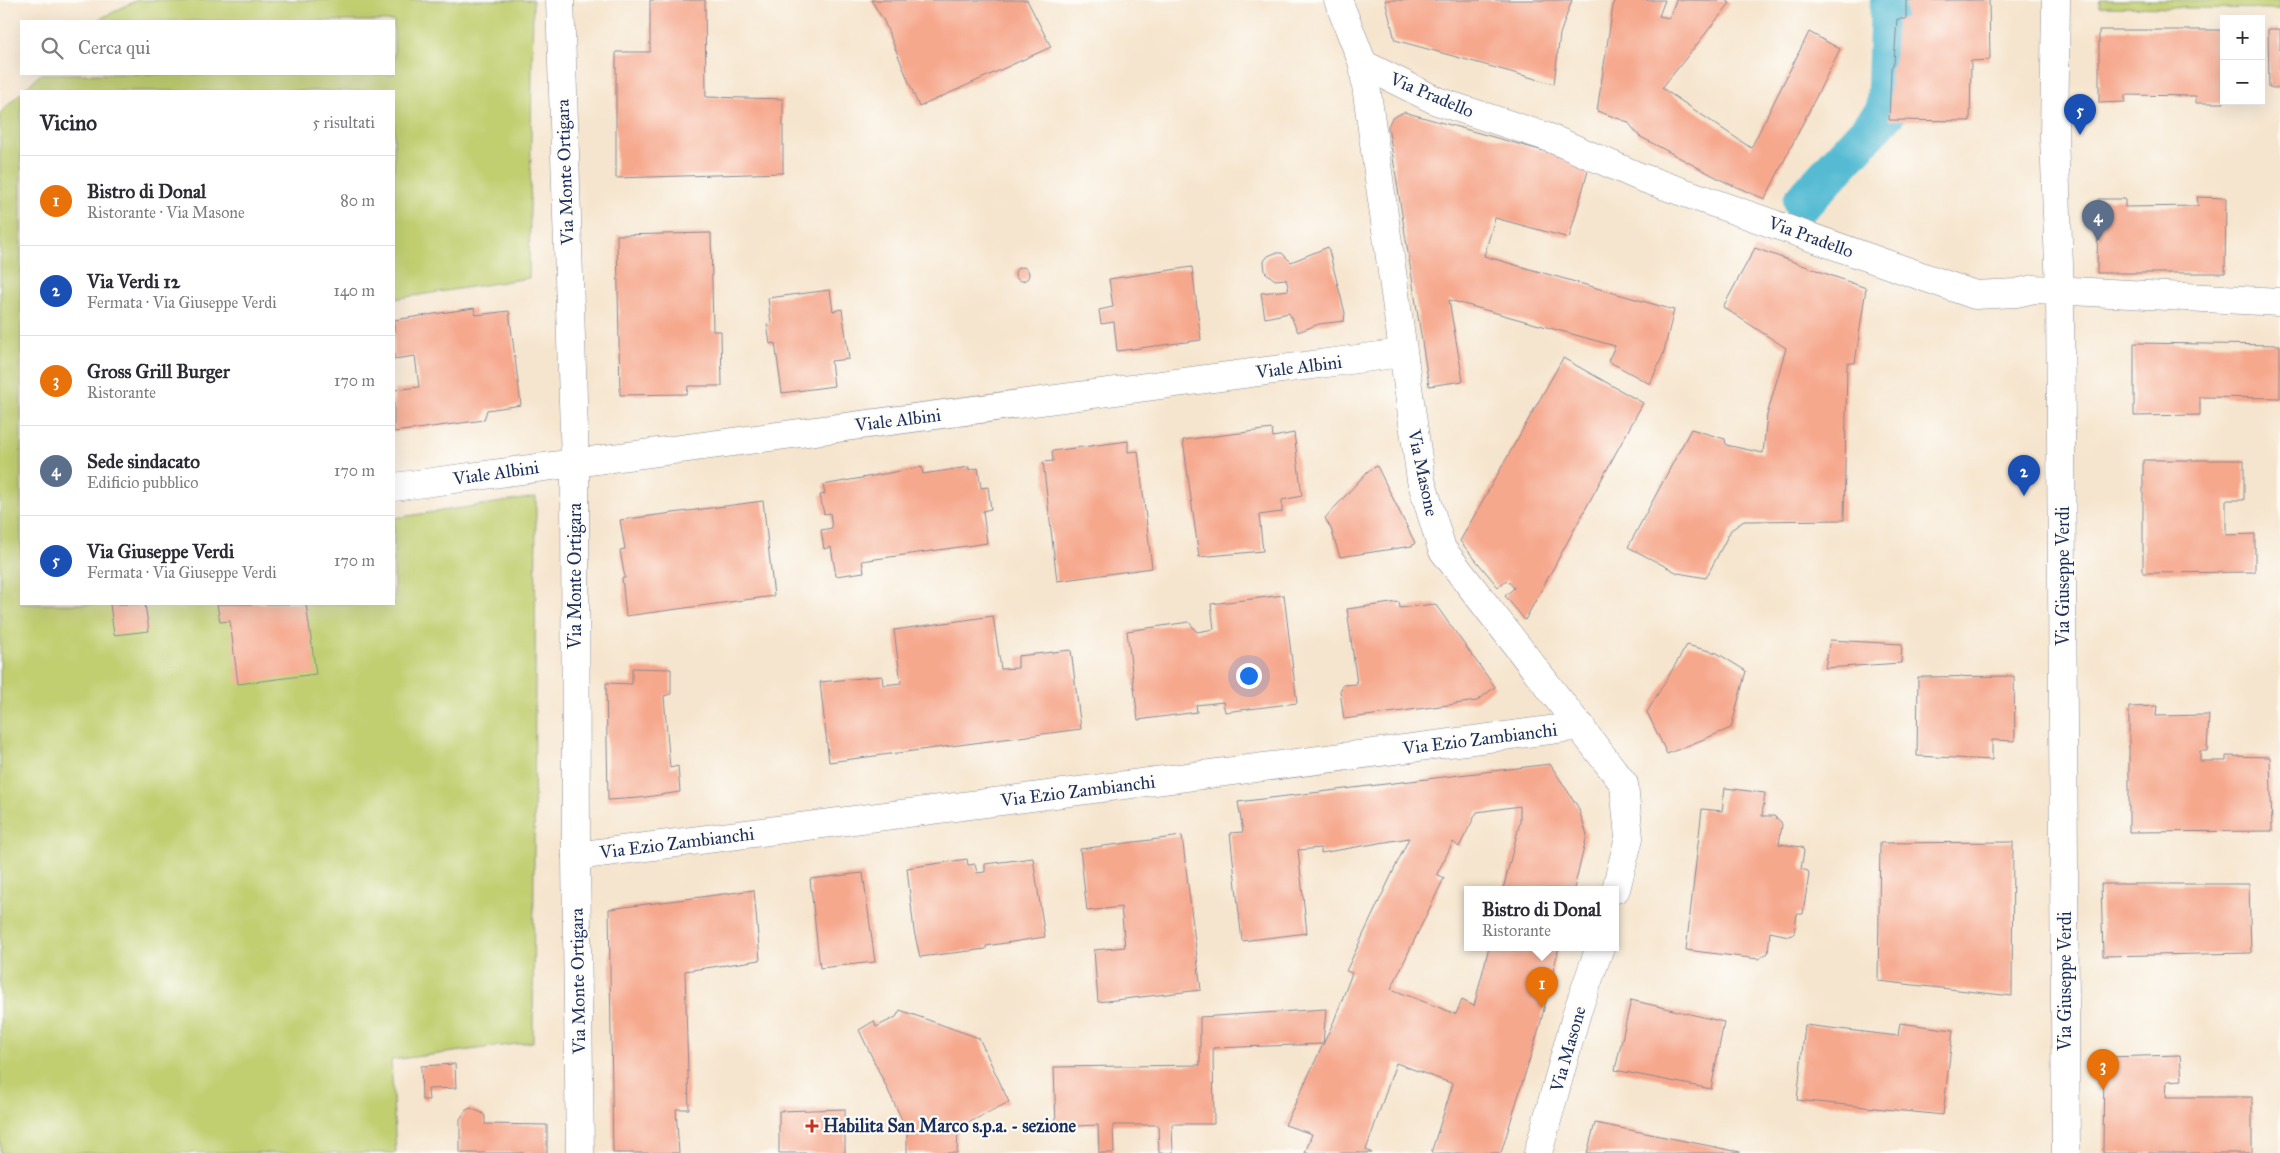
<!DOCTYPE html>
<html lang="it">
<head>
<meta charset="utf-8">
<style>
  body { margin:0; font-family:"IM FELL Great Primer",serif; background:#f2f2f3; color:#2b2b33 }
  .controls { position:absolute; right:15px; top:15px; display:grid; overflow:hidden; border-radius:0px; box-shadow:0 5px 20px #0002 }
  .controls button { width:45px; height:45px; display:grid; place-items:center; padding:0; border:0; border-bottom:1px solid #e1e1e2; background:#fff; color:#2b2b33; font:25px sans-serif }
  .you { position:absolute; left:1248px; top:675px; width:18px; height:18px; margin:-12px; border:4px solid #fff; border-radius:50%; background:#1a73e8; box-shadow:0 0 0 8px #1a73e833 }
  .badge { display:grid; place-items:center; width:32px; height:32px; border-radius:50%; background:#c8321e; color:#fff; font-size:16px; font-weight:700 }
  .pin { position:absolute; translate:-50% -41px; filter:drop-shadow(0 1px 2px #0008) }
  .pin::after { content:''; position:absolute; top:26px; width:18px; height:15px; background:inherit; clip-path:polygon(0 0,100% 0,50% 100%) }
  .popup { position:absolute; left:1464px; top:886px; width:155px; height:65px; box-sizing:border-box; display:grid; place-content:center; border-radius:0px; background:#fff; filter:drop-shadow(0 1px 4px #0005); font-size:16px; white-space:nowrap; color:#7c7c81 }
  .popup b { font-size:19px; color:#2b2b33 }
  .popup::after { content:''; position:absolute; left:50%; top:100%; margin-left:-10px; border:10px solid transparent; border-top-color:#fff }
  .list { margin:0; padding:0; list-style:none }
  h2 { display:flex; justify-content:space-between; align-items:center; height:65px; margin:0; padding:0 20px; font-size:21px }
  h2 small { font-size:16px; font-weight:400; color:#7c7c81 }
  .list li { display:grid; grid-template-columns:32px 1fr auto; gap:15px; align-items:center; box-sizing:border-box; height:90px; padding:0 20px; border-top:1px solid #e1e1e2 }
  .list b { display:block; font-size:19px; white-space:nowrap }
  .list p { margin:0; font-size:16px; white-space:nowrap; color:#7c7c81 }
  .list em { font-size:16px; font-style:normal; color:#7c7c81 }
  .icon { flex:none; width:28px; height:28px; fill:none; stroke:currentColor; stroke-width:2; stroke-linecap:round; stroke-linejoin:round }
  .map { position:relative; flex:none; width:2280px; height:1153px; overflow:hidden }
  .search { position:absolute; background:#fff; box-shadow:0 5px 20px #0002; left:20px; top:20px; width:375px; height:55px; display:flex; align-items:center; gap:12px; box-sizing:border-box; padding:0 18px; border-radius:0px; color:#7c7c81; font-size:19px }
  .panel { position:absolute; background:#fff; box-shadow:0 5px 20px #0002; left:20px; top:90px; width:375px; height:515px; border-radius:0px }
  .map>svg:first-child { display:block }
  .green { fill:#c1cf71; stroke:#6e7f68 }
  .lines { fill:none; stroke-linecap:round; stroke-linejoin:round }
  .canal { stroke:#55bbd3; stroke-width:40 }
  .building { fill:#f6a88d }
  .minor-casing { stroke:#888a96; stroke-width:29 }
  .minor { stroke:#fff; stroke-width:28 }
  .poi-dot { fill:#c8321e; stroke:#fdfcf7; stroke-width:2 }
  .labels { text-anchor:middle; stroke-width:4.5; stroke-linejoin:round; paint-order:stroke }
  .street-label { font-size:18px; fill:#1b2f5e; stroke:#fdfcf7 }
  .poi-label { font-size:18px; font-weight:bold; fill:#1b2f5e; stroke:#fdfcf7; text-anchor:start }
</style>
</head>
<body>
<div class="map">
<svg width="2280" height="1153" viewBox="0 0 2280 1153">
  <rect width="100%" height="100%" fill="#fdfcf7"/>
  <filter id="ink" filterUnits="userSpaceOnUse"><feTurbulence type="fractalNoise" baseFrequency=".02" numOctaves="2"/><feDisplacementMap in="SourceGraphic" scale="10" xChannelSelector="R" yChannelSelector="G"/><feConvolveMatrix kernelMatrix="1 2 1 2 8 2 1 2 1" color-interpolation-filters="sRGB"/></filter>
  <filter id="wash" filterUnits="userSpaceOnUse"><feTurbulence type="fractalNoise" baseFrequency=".0096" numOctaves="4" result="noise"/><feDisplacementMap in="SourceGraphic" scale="20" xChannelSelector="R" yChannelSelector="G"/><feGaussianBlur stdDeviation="1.12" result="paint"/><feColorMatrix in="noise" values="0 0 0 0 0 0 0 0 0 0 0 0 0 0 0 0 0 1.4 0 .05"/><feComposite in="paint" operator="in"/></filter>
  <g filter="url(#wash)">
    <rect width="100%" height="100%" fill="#f6e5ce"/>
    <g class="green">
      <polygon points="137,0 533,0 529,278 394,299 394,91 22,91 41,74 394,74 394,21 96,21"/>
      <polygon points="2100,0 2280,0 2280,9 2099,7"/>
      <polygon points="21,92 21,604 394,604 394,518 536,497 533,1042 391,1060 396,1153 0,1153 0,113"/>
    </g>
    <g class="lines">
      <polyline class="canal" points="1803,202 1886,112 1890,0"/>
    </g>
    <g id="blocks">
      <g class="building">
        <polygon points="650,0 705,0 706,97 783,99 783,173 616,178 616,52 650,52"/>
        <polygon points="871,0 1027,0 1051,47 919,107 884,21"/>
        <polygon points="1385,0 1572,0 1560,34 1554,84 1395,40"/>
        <polygon points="1614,0 1665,0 1659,16 1669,18 1676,0 1726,0 1730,3 1662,88 1751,148 1809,32 1840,49 1765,199 1727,183 1639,136 1628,122 1597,111"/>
        <polygon points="1906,0 1989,0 1990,60 1971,61 1970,121 1889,120 1891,68 1894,63 1897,19 1906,19"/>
        <polygon points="2268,29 2280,29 2280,88 2269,88"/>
        <polygon points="2099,30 2223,30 2224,103 2196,103 2196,96 2125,95 2125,102 2099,103"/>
        <polygon points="1404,112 1590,164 1569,238 1495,218 1484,256 1674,310 1663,355 1650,384 1608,361 1615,346 1449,300 1463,381 1429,386 1389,132 1388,126 1392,118"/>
        <polygon points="2197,197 2226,198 2225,273 2097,273 2098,199 2125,199 2125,207 2198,206"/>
        <polygon points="711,233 713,331 721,331 722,386 688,386 687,394 620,395 617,235"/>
        <polygon points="1328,247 1345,313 1344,321 1319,324 1298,332 1289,313 1265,318 1261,293 1289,290 1286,279 1275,280 1265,272 1264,261 1268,256 1275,253 1282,253 1291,262"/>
        <polygon points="1755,248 1866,288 1855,363 1847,363 1844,520 1744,521 1731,530 1706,578 1678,573 1628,547 1691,429 1725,439 1726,445 1763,453 1767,415 1786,348 1723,307"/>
        <circle cx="1022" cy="274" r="7"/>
        <polygon points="1192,267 1201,340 1117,351 1114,322 1101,324 1099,310 1113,307 1109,279"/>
        <polygon points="830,290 833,311 842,309 849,359 831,361 834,386 782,393 775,343 770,344 767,324 771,323 768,298"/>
        <polygon points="474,308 476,315 509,311 521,405 487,410 484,420 394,432 394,390 419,387 415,356 394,359 394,320"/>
        <polygon points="2134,343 2280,345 2280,398 2200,397 2200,415 2134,416"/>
        <polygon points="1563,358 1643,403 1525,620 1505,596 1514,588 1507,580 1498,587 1460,541"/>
        <polygon points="1272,429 1273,437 1294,433 1302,496 1282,500 1282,512 1259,515 1263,551 1199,557 1183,440"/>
        <polygon points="1128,441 1128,452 1138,451 1152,568 1057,581 1043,462 1053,461 1052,451"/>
        <polygon points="2143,460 2244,460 2244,500 2226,500 2226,535 2255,534 2255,572 2143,573"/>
        <polygon points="1377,466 1415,543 1412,546 1340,557 1331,529 1325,518 1368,471"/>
        <polygon points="922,467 923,474 969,467 969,470 978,468 981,488 988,487 991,509 983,511 987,543 862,561 864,572 836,576 831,547 824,549 821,530 832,528 830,513 824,514 820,495 825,494 823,485"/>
        <polygon points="763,501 774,596 626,616 622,578 625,578 620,550 625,549 620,520"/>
        <polygon points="1284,595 1297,703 1225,712 1223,702 1196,705 1197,712 1138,720 1127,631 1189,622 1197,632 1214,629 1211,604"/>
        <polygon points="1399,602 1400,608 1435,604 1495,687 1477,701 1344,719 1340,691 1343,685 1357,684 1347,609"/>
        <polygon points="110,604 145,604 149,631 114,635"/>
        <polygon points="217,604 306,604 316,674 238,684 230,621 220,622"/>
        <polygon points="993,616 1001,669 1018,668 1018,656 1071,650 1081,729 829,762 820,682 882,676 883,685 901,683 894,630"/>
        <polygon points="1830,640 1902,644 1901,663 1825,668"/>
        <polygon points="1687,645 1717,653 1746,671 1731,728 1667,754 1647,712"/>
        <polygon points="632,668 671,669 671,694 664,696 670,768 678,766 680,792 639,798 608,800 606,683 632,684"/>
        <polygon points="2014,676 2015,741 1992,740 1992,760 1917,756 1918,677"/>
        <polygon points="2157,706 2156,716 2209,715 2207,751 2200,751 2200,761 2226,761 2226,756 2270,757 2272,831 2129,832 2129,707"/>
        <polygon points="1550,764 1578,807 1587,835 1574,889 1503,889 1520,822 1520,806 1477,812 1459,847 1453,842 1437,874 1444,878 1391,989 1456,1014 1462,1000 1474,1006 1489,947 1559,947 1540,1025 1501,1153 1431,1153 1453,1084 1396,1063 1366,1150 1372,1153 1305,1153 1312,1134 1285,1125 1334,1021 1352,973 1346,971 1409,838 1321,853 1321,848 1298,850 1307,933 1242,941 1230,833 1243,832 1238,802"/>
        <polygon points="1725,788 1765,793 1762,816 1774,816 1781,822 1782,825 1779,844 1802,847 1804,851 1801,869 1808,871 1809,874 1803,914 1797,914 1794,934 1789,936 1770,932 1768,953 1758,959 1686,950 1702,809 1722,811"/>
        <polygon points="1182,836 1201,990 1098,1002 1094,950 1125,947 1121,907 1087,911 1080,849"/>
        <polygon points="2013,842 2012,996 1878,981 1880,843"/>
        <polygon points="1033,858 1045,937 986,946 986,949 920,957 914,931 907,868 967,859 968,865 975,864 977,873 985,872 985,864"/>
        <polygon points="863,873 875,962 820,968 810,879"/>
        <polygon points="2101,884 2249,884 2251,953 2103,956"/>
        <polygon points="754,890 760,960 685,971 689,1109 676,1109 679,1153 613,1153 609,909"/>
        <polygon points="1631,1000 1724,1022 1711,1089 1615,1070"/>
        <polygon points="1326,1009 1323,1044 1213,1048 1214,1124 1172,1124 1173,1153 1159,1153 1158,1125 1113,1125 1114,1153 1099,1153 1098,1125 1056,1127 1054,1067 1200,1065 1200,1017"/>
        <polygon points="900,1010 979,1038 1009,1102 958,1128 957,1153 907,1153 907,1130 859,1030 874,1021 876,1027 896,1017"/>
        <polygon points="1900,1023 1953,1030 1943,1115 1797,1100 1805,1025 1898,1036"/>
        <polygon points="2180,1055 2182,1080 2167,1081 2166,1097 2252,1097 2252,1153 2103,1153 2104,1057"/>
        <polygon points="455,1064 456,1088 428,1089 429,1100 422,1100 421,1066"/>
        <polygon points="470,1108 482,1113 485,1116 485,1124 547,1125 547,1153 460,1153 460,1119 465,1111"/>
        <polygon points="845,1109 845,1153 779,1153 779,1111"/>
        <polygon points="1595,1123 1740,1152 1740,1153 1587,1153"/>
      </g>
    </g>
  </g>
  <g filter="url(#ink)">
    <use href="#blocks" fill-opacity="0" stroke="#888a96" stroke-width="1"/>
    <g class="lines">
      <g class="minor-casing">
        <g id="minor">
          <polyline points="560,0 575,462 576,856 580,1153"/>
          <polyline points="1338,0 1363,64 1421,480 1442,549 1624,784 1629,838 1616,889"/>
          <polyline points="2056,0 2054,137 2060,291 2066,1153"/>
          <polyline points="1363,64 1437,101 1550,138 1640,177 1975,295 2016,293 2034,289 2280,302"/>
          <polyline points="394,487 1402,353"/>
          <polyline points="576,856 1581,726"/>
          <polyline points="1538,1153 1577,1012 1600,947"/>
        </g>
      </g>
      <use href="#minor" class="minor"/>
    </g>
  </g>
  <path class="poi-dot" d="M809.5 1118.5h5v5h5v5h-5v5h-5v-5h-5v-5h5z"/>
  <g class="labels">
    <g class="street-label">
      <text transform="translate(1432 95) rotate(23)" y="6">Via Pradello</text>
      <text transform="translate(565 172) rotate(-92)" y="6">Via Monte Ortigara</text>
      <text transform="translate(1811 237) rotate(20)" y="6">Via Pradello</text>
      <text transform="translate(1299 367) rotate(-7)" y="6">Viale Albini</text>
      <text transform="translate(898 420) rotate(-7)" y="6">Viale Albini</text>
      <text transform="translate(496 473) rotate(-8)" y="6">Viale Albini</text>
      <text transform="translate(1423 473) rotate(78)" y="6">Via Masone</text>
      <text transform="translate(575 576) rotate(-90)" y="6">Via Monte Ortigara</text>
      <text transform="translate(2063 576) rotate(-90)" y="6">Via Giuseppe Verdi</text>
      <text transform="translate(1480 739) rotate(-7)" y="6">Via Ezio Zambianchi</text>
      <text transform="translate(1078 791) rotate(-7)" y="6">Via Ezio Zambianchi</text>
      <text transform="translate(677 843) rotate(-7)" y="6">Via Ezio Zambianchi</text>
      <text transform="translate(578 981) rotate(-91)" y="6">Via Monte Ortigara</text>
      <text transform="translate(2065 981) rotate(-90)" y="6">Via Giuseppe Verdi</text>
      <text transform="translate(1568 1049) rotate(-74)" y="6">Via Masone</text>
    </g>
    <g class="poi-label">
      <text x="823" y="1132">Habilita San Marco s.p.a. - sezione</text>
    </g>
  </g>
</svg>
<div class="controls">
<button>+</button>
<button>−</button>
</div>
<div class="you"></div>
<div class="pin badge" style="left:1542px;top:1008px;background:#e8710a">1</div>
<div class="popup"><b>Bistro di Donal</b>Ristorante</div>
<div class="pin badge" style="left:2024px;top:496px;background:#1a4fb4">2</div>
<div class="pin badge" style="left:2103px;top:1090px;background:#e8710a">3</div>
<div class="pin badge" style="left:2098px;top:241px;background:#5c6f8a">4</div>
<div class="pin badge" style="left:2080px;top:135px;background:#1a4fb4">5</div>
<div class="search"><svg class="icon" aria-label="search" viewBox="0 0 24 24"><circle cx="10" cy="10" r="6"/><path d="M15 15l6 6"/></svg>Cerca qui</div>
<section class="panel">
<h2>Vicino<small>5 risultati</small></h2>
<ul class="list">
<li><span class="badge" style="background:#e8710a">1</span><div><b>Bistro di Donal</b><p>Ristorante · Via Masone</p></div><em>80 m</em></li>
<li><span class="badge" style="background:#1a4fb4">2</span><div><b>Via Verdi 12</b><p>Fermata · Via Giuseppe Verdi</p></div><em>140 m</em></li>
<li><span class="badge" style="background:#e8710a">3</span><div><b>Gross Grill Burger</b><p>Ristorante</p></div><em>170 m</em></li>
<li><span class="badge" style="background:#5c6f8a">4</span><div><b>Sede sindacato</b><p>Edificio pubblico</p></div><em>170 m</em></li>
<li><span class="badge" style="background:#1a4fb4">5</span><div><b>Via Giuseppe Verdi</b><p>Fermata · Via Giuseppe Verdi</p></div><em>170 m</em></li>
</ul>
</section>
</div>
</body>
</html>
